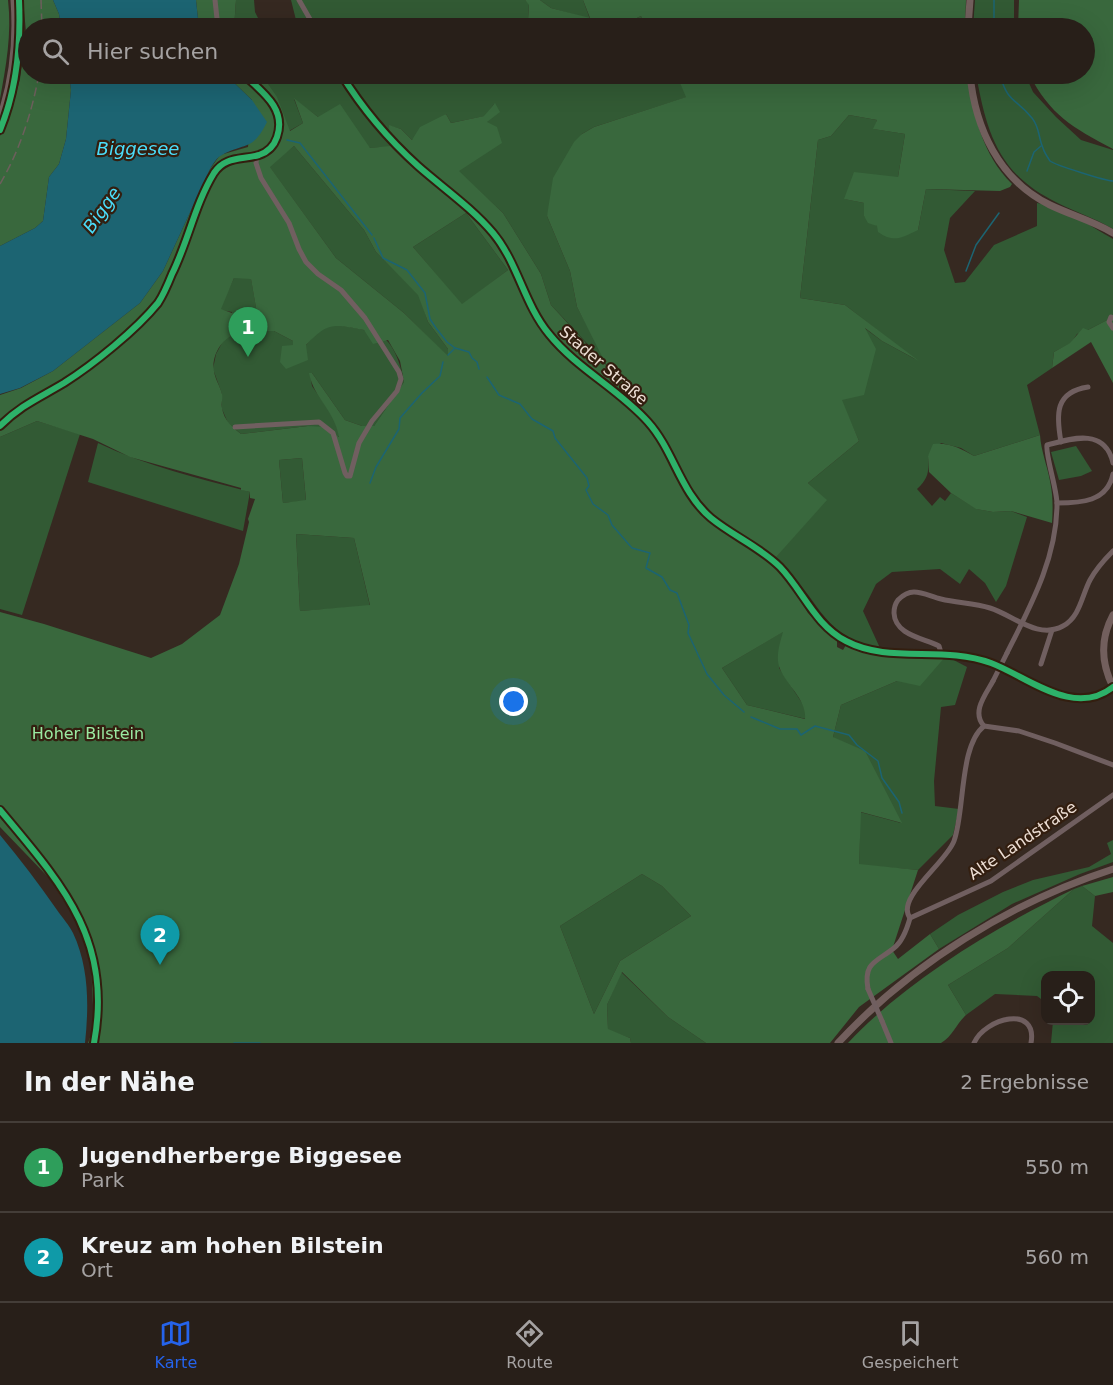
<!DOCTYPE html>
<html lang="de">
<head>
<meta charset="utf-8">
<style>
  body { margin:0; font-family:"DejaVu Sans",sans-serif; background:#302722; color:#f1f3f6 }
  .controls { position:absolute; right:18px; bottom:18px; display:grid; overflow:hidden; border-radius:12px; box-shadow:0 6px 24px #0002 }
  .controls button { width:54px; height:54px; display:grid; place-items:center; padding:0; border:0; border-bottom:2px solid #443d38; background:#281f19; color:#f1f3f6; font:30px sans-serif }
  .you { position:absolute; left:514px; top:702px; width:21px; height:21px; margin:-15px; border:4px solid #fff; border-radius:50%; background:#1a73e8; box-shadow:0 0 0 9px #1a73e833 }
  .badge { display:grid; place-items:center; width:39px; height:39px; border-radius:50%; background:#2563eb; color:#fff; font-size:20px; font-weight:700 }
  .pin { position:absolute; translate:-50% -50px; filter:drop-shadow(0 2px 3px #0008) }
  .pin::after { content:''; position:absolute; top:32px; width:21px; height:18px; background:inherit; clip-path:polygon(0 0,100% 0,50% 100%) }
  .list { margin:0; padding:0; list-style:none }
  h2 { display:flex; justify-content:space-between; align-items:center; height:78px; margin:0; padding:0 24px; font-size:26px }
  h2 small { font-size:20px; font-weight:400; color:#a5a2a2 }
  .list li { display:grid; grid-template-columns:39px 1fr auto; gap:18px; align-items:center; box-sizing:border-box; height:90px; padding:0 24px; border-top:2px solid #443d38 }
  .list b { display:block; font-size:22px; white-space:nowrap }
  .list p { margin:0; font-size:20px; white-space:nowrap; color:#a5a2a2 }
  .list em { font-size:20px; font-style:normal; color:#a5a2a2 }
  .icon { flex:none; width:33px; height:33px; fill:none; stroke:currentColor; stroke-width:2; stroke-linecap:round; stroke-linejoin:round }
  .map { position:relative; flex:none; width:1113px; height:1043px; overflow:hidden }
  .search { position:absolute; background:#281f19; box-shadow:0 6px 24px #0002; left:18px; right:18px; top:18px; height:66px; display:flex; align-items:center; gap:15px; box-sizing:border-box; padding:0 21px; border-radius:33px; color:#a5a2a2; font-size:22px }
  .sheet { height:258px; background:#281f19 }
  nav { display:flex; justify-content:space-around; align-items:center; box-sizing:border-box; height:84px; border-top:2px solid #443d38; background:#281f19; font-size:16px; color:#a5a2a2 }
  nav a { display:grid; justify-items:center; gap:3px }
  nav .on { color:#2563eb }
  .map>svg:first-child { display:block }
  .green { fill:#325a34 }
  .forest { fill:#39683d; fill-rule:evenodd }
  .water { fill:#1c6472 }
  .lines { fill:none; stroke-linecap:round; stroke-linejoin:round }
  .stream { stroke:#1c6472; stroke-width:1.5 }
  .minor { stroke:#705f60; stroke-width:5 }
  .major { stroke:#725f5d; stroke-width:7 }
  .rail { stroke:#6c5f5c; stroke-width:1.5; stroke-dasharray:9 4.5; stroke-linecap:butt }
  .minor-bridge { stroke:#705f60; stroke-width:5 }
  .cycleway-casing { stroke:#331e0f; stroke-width:10 }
  .cycleway { stroke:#2db169; stroke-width:6 }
  .labels { text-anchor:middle; stroke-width:4.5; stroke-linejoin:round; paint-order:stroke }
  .street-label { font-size:16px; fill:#edded4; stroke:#331e0f }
  .park-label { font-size:16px; fill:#9aeaa1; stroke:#331e0f }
  .water-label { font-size:18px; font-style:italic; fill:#4bddfa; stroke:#331e0f }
</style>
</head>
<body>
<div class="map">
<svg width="1113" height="1043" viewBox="0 0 1113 1043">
  <rect width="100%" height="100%" fill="#362921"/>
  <g class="green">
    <polygon points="236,0 254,0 255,12 263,28 234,28"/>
    <polygon points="291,0 525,0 529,4 528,20 507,28 298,28"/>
    <polygon points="540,0 583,0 590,19 551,8"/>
    <polygon points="975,0 1014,0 1014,28 973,28"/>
    <polygon points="641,16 646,28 600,28 628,22"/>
    <polygon points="261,74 676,74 687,97 594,127 582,134 547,216 570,271 577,307 610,368 551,305 541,274 503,213 458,171 487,122 494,104 485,116 451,123 446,114 412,140 401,129 390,126 390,147 370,148 318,117 294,99 303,123 289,131"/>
    <path d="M976,74H1025L1033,92L1056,117L1081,140L1113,150V229C1093,217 1070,210 1050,199C997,171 986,129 976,74Z"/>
    <path d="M849,115L877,120L874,129L905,134L898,177L845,199L864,203V216L877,226L918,230L926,189L975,191L950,218L944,250L955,283L965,282L994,245L1037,226V203C1065,208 1089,225 1113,239V317L1088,330L1077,334L1071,343L1054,352L1052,368L1027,385L1040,435L974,456L961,448L941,443L928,456C929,471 929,478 917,489L932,506L940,497L945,501L951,493L977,509L993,512L1011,511L1027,517L1006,586L996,602L985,583L969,569L960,584L940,569L892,572L876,584L863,611L880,648C830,638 824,613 795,578C789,571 782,564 775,558L826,500L808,483L859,441L841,400L863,327L882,341L915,359L845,305L800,298L818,140L831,136Z"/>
    <polygon points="294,146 364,230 376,252 419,295 428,322 448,349 448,357 404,313 336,258 269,166"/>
    <polygon points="466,213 508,270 462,305 413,247"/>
    <path d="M234,278H251L260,331H274L293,341V345H306C310,341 316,331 322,328C336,321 380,331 389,343C398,355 401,368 404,382L374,426H362L345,420L312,373H310L312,386L334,418L340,437L308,426L241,434L228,423L222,409V394L213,369L216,354L222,343L228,336L232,312L221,310V306Z"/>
    <polygon points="37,421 80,434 22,615 0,609 0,437"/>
    <path d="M98,443C147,466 198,478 250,492L243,531L88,482Z"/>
    <polygon points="1076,446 1092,471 1081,476 1059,480 1051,452"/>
    <polygon points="302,458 306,501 283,503 279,460"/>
    <polygon points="296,534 354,538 370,606 300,611"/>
    <polygon points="784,631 779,668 806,709 806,719 747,705 722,668"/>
    <polygon points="946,656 967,667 955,705 941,707 934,781 935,806 959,809 953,835 918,870 859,865 860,812 901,823 833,737 841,705 897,681"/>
    <polygon points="1113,840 1113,862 1080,874 1012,904 939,949 930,934 958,915 1003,892 1033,880 1089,867 1111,854 1107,843"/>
    <polygon points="642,874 662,886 691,916 620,961 594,1014 560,926"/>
    <polygon points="1082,886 1095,896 1092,926 1113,943 1113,1043 1051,1043 1053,1021 1090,1020 1090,976 1046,976 1045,1002 1037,996 995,994 966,1015 948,985 1008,948 1074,889"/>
    <polygon points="621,972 668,1017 706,1043 631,1043 630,1038 608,1030 607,1005"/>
  </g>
  <g class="forest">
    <path d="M0,0H8C12,34 6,66 0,99Z"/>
    <polygon points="23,0 53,0 59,14 61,28 28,28 28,74 69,74 71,90 66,139 59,164 49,177 43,221 35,228 0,246 0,136 13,105 20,79 26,32"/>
    <polygon points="196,0 236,0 234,28 203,28 198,19"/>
    <polygon points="525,0 540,0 551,8 590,18 583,0 966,0 965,28 646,28 641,16 628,22 600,28 580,28 549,21 528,28 507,28 528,20 529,5"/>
    <path d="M1019,0H1113V149C1072,127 1051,116 1029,74H1084V28H1018Z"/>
    <path d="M225,74H261L277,97L290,131L303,123L294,98L318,117L340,104L370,148L390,146L389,125L401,129L412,140L420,127L446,114L451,123L484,116L495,103L500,112L487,122L497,127L502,143L459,171L503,213L541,274L551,305L607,366L577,307L570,271L547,216L553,178L574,142L582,134L594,127L686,97L676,74H968C973,114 982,154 1012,184L1010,187L1000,191L926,189L918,230C901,238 894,243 878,232L877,226L868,223L864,216V203L844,199L854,172L898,177L905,134L873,129L877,120L849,115L831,136L818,140L800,298L845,305L919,361L882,341L865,328L876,349L864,395L842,400L859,441L808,483L827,500L770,564L779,571L791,585L808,613L837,641V647L843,650L846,645C881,660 909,656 946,656L920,686L897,681L841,705L833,737L865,751L902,823L861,812L859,864L918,870L892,950L898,959L930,934L939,949L859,1007L830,1043H706L668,1017L622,972L607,1005L608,1029L630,1038L631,1043H88L94,1026L91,964L79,925L50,879L0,827V612L44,624L151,658L182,644L220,615L239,564L249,522L248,519L255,499L250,498V492L241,490V488L130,457L93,439L37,421L0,437V395L21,388L53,371L140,303L163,271L210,169L220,155L248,147L252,100ZM294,146L364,230L376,252L418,295L428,322L448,349V356L404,313L336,258L270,167ZM466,213L508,270L462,304L413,247ZM234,278L251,279L260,331H274L293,341V345L282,346L280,362L286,369L308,360L306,345C328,322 333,324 364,330L373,344L388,340L400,361L404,382L374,426H362L345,420L312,373H309C314,399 334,409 339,437L324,427L308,426L241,434C232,427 224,420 222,408C221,403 223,398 222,394C220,386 215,379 214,371C211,356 222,338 236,334L241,324L240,316L221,309ZM302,458L306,500L283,503L279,460ZM296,534L354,538L370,605L300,611ZM783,632C780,643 775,657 780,669C787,686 807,700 805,719L747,705L722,668ZM642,874L662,886L691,916L620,961L594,1014L560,926Z"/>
    <polygon points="1109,319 1113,320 1113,383 1091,342 1052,368 1054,352 1070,343 1083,328 1088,330"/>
    <path d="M1040,435C1041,451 1047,465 1050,481C1053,495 1053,509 1052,523L1011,511L993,512L976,509L951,493L929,472L928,456L933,444C949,442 962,449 974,456Z"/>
    <polygon points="1113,877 1113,892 1095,896 1082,886"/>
    <path d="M1074,889L1008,948L948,985L966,1015C956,1024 953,1036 941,1043H848C908,979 996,927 1074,889Z"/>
  </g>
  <g class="water">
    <polygon points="53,0 196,0 198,19 203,28 61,28 59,14"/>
    <path d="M69,74H225L252,100L267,122C252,152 246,142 222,155C217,157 213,164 210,169L163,271L140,303L53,371L20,388L0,394V246L35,228L43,221L49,177L59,164L66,139L71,90Z"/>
    <path d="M0,835C20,859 39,884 57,910C62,917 69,925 73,933C89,967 89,1006 85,1043H0Z"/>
  </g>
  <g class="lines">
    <g class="stream">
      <polyline points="994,28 994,0"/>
      <path d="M1000,74C1007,103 1016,98 1032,118C1040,128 1038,137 1043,148C1044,152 1048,158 1050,161C1055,165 1106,181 1113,181"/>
      <polyline points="287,140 300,143 372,235"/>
      <polyline points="1027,171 1034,152 1041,146"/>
      <polyline points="374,238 383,258 407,270 425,293 430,319 436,328 447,342 455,348 469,352 472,358 477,362 479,369"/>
      <polyline points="966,271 976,245 999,213"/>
      <polyline points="448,355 454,349"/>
      <polyline points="487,377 499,395 520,404 532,419 553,431 555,438 587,478 589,486 586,490 593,504 608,515 612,525 632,548 650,553 646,568 662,577 670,590 677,593 689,625 688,633 707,674 724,695 744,712"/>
      <polyline points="370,483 376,467 399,429 400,418 422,393 440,376 443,362"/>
      <polyline points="751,717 780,729 797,729 801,735 815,726 849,735 857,745 878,761 882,778 899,802 902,813"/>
      <polyline points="234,1043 260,1043"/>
    </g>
    <g class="minor">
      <polyline points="215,0 218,28"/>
      <polyline points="299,0 315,28"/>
      <path d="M341,74C362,108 388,139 418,166C443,188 472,208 493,233C518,263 524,304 549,334C577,369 619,389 648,422C674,451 680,492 711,518C733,536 760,547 780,567C803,591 815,625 846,641C889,664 943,645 991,663C1028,677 1074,718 1113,687"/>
      <polyline points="1113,318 1111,317 1109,322 1113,328"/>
      <path d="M235,427L319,422L333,433L345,473L347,476H350L359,443L372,421L397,391L401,379L399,372L365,318L341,290L318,274L306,262L299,249L289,223L261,178L256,163L257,156C267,152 274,147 277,137C288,108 261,91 243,74"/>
      <path d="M1061,442C1056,414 1055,392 1088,387"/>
      <path d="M1057,503C1081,503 1107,502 1113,474"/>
      <path d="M941,653L939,646C923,638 895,635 894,613C894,608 895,604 898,600C902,596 908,592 914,592C923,592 932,597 941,599C957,603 974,603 990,608C1013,615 1038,640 1063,626C1080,617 1082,595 1090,580C1096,569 1104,560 1113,551"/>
      <path d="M1007,653C1030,607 1057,558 1057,504C1057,489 1045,454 1047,445C1073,438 1105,428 1113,463"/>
      <polyline points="1041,664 1052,630"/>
      <path d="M993,681C986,694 971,712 984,726L1019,731L1055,743L1113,765"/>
      <polyline points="910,918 991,881 1113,795"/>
      <path d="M910,918C895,898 946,863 954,841C965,811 959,746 984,726"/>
      <path d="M868,989C863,962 877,962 894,948C903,941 907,929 910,918"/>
      <polyline points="882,1021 891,1043"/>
      <path d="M974,1043C985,1018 1038,1004 1031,1043"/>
    </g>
    <g class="major">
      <polyline points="968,28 970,0"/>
      <path d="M970,74C975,128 999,180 1050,205C1071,215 1093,221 1113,233"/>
      <path d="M0,118C13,80 17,40 14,0"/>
      <path d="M1113,615C1100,639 1101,663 1113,687"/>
      <path d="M838,1043C911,964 1011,902 1113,869"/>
    </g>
    <g class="rail">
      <polyline points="41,0 42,28"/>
      <path d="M0,184C20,150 32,112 39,74"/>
    </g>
    <g class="minor-bridge">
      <polyline points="993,681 1007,653"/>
      <polyline points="868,989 882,1021"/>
    </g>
    <g class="cycleway-casing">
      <g id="cycleway">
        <path d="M341,74C362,108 388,139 418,166C443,188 472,208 493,233C518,263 524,304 549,334C577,369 619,389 648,422C674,451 680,492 711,518C733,536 760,547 780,567C803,591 815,625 846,641C889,664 943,645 991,663C1028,677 1074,718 1113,687"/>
        <path d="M0,130C17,89 21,44 19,0"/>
        <path d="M0,426C21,405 39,398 64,383C94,364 136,330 158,303C164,294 168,284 172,274C188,242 195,204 214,173C225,156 242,160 259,155C268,152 274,146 277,137C287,108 261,91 243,74"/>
        <path d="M0,810C62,884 113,940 94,1043"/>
      </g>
    </g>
    <use href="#cycleway" class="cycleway"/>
  </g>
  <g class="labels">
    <g class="street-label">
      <text transform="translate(604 365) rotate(41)" y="6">Stader Straße</text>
      <text transform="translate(1022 840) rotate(-34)" y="6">Alte Landstraße</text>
    </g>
    <g class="park-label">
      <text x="88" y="739">Hoher Bilstein</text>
    </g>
    <g class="water-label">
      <text x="138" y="155">Biggesee</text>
      <text transform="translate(102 210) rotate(-55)" y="6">Bigge</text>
    </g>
  </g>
</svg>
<div class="controls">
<button><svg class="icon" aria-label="locate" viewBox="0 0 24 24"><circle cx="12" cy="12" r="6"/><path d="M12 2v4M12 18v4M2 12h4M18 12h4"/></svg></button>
</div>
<div class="you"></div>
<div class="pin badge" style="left:248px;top:357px;background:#2e9e5b">1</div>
<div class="pin badge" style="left:160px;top:965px;background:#0f9aa8">2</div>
<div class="search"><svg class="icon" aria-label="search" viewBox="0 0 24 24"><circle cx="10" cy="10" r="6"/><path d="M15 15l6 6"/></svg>Hier suchen</div>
</div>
<section class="sheet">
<h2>In der Nähe<small>2 Ergebnisse</small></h2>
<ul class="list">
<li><span class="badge" style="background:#2e9e5b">1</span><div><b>Jugendherberge Biggesee</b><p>Park</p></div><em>550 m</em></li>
<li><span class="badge" style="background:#0f9aa8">2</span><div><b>Kreuz am hohen Bilstein</b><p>Ort</p></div><em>560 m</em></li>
</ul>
</section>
<nav>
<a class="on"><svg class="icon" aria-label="map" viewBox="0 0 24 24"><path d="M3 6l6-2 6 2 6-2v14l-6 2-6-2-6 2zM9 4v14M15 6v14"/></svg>Karte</a>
<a><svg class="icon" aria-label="directions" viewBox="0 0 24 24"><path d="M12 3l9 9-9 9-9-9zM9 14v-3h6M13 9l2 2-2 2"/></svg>Route</a>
<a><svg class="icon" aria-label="saved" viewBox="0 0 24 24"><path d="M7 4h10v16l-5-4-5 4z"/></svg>Gespeichert</a>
</nav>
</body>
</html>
